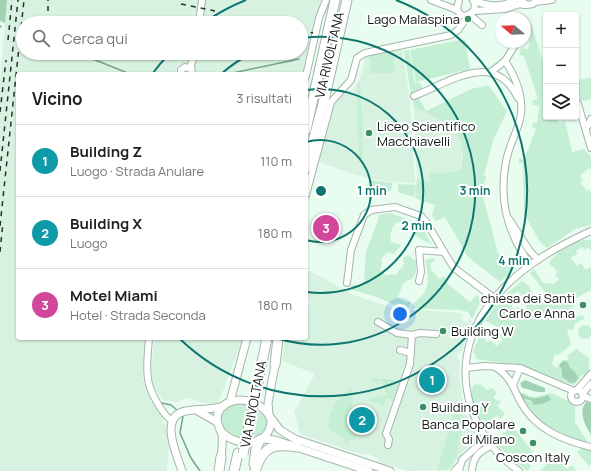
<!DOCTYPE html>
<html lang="it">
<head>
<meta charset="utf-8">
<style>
  body { margin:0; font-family:Manrope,sans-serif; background:#f6f6f6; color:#202124 }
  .controls { position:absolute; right:12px; top:12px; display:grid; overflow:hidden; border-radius:4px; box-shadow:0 1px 3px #0004 }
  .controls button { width:36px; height:36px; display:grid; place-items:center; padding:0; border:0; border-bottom:1px solid #e0e0e0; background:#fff; color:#202124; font:20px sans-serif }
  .compass { position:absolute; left:495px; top:12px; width:36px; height:36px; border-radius:50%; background:#fff; box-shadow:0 1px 3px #0004; rotate:289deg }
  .you { position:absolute; left:400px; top:314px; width:14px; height:14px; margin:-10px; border:3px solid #fff; border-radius:50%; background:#1a73e8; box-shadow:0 0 0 6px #1a73e833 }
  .badge { display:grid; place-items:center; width:26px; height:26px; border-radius:50%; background:#3c9164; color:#fff; font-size:13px; font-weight:700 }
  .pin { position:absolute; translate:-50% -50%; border:2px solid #fff; box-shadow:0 1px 4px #0006 }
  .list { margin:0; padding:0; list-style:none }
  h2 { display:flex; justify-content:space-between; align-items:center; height:52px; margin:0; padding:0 16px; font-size:17px }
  h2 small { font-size:13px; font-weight:400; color:#757577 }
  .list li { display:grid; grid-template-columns:26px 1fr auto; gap:12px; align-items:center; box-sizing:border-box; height:72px; padding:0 16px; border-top:1px solid #e0e0e0 }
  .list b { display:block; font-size:15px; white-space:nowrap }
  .list p { margin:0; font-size:13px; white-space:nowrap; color:#757577 }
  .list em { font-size:13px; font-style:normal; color:#757577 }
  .icon { flex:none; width:22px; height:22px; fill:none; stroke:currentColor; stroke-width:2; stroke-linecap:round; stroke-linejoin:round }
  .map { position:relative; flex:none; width:591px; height:471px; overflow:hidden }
  .search { position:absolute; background:#fff; box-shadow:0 1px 3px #0004; left:16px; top:16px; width:292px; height:44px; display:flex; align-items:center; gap:10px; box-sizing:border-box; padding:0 14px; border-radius:22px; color:#757577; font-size:15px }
  .panel { position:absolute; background:#fff; box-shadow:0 1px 3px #0004; left:16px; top:72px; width:292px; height:268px; border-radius:4px }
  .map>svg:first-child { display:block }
  .built { fill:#d8f2e1; fill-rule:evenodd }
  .green { fill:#c4efd4; fill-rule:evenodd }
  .forest { fill:#a2d2b4 }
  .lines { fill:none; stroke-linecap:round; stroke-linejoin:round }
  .stream { stroke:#75a487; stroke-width:1.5 }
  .minor-casing { stroke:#a4b6aa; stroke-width:8 }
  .major-casing { stroke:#a4b6aa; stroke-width:9 }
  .highway-casing { stroke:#a4b6aa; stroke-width:11 }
  .minor { stroke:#fff; stroke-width:6 }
  .major { stroke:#fff; stroke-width:7 }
  .highway { stroke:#fff; stroke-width:9 }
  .rail { stroke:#29312c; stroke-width:1.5; stroke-dasharray:5 5; stroke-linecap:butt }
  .highway-bridge-casing { stroke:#a4b6aa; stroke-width:11; stroke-linecap:butt }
  .highway-bridge { stroke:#fff; stroke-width:9 }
  .ring { fill:none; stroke:#0f766e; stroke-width:2 }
  .poi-dot { fill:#3c9164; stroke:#fff; stroke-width:1.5 }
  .labels { text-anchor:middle; stroke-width:4; stroke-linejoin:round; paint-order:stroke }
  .poi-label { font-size:13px; fill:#111814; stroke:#fff; text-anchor:end }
  .street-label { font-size:13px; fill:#111814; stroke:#fff }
  .centre { fill:#0f766e; stroke:#fff; stroke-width:2 }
  .ring-label { font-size:12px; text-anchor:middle; font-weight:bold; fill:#0f766e; stroke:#fff; stroke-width:4; stroke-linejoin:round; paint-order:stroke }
</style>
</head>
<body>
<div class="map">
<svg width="591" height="471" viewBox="0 0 591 471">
  <rect width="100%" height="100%" fill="#e9fcf0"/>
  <g class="built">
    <path d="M7,0H321L304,74H18V338H146L143,380L167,428L169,443L167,471H0V79ZM23,23H301V53H23Z"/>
    <polygon points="402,48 410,101 415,183 383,181 352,174 317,161 334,105 341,96 352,90 360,79 366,56 369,54"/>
    <polygon points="414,108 436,116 455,129 460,138 462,149 460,170 442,173 430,173 429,183 417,179"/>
    <polygon points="306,269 356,296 402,311 423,310 461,313 463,321 467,322 469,318 472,321 462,351 458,352 457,358 460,361 459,373 462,398 468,418 479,440 465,450 449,470 407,471 380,462 378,458 367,454 366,455 350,451 300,434 294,412 315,374 282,361 285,338 306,338 306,306 309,306 311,300 306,297"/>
    <polygon points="154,338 243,338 221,396 217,403 209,404 186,398 177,402 163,400 152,386 152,362"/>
  </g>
  <g class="green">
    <polygon points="531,24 546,71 546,117 554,117 560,123 565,121 572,152 584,149 591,157 591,170 589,168 580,175 583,180 580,182 587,191 589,189 591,192 591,225 575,229 547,248 540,242 524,213 523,163 519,163 519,158 524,160 536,129 532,127 533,123 537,123 539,106 533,105 532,101 538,99 524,56 519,55 521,48 528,49 531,35 526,33 525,25"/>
    <polygon points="465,39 470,69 416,82 410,50"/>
    <polygon points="409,50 415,83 419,82 423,89 411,94 404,51"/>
    <polygon points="370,54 393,54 394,73 370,73"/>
    <polygon points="591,78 591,99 581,101 576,96 576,80"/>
    <polygon points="360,84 363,134 362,134 363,159 359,159 357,85"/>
    <path d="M485,86H489L507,111L493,141L484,175L486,176L482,193L498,253L514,269L500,282L468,257L445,217L436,221L432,216L435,205L415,198L416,186L414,197L398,192V184L416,185L417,179L429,183L430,173H442L460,170C471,132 444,119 414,108L413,101L419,98L426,111L471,89Z"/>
    <polygon points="371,180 393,183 391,191 375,191 371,188"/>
    <path d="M391,213L420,224L432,245L414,235L413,229L406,223L407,220L403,224L398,222C391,226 390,234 391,242L401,245L394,254L387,252L381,259L382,263L380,270L387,276L391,274L396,275L404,264L403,258L408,255L416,261V272L412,279C401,282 402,288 398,297L405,302H411L409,308L403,309L377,297L352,290L351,285H364L366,251L379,218L378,215Z"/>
    <path d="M583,240H591V251L588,247L585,250L582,247L576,251L578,253L571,258L577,266L581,263L585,270L591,267V290L574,299V307L569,308L574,309V317L583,315L584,319L575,324L573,330L569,329L567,330L571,345L559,355L555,354L552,364L556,368L563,360H567L569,358L567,356L576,349L589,358V373L582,375L575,384L573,385L521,366L477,359L473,351L484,326L488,331L483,336L487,342L491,340L496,346L503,341L500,336L503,333L498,327L485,321L498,301L522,281L529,286L535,299L543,303L549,301L554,297L545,292L530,273L534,269L543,283L554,284L559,279L555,275L558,272L549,263C556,252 571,244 583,240ZM518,291L521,296L525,294L528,299L524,303L527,308L522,312L518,307L514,309L510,304L515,299L512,296Z"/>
    <path d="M432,258L436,259L430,264L431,270L439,279L444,277L447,279L446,282L470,302L476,295L482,299L472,319L468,312L460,310L411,308C414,300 421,299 425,291C430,281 427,270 425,260Z"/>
    <circle cx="585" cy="332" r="7"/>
    <polygon points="375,379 392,379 399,383 393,400 386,398 384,406 368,400 386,395 382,381 373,383 372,380"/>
    <path d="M474,384L482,385L487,390L493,388L497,393L493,397L497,401L499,400L501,402L497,405L505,414L500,419L497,415L491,420L493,422L487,430C480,419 466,397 474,384Z"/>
    <path d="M351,388L356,442L350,439L349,443L346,444L344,442V438L329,429C327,419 332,408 338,400L341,401L340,398Z"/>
    <polygon points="518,391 530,396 536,397 551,393 575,404 575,422 589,444 555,434 531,413"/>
    <path d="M454,402H459C462,409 465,419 464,427C463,431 460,435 459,439C457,452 458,458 449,469L437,471L457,403Z"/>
    <path d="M239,403C251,405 270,410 267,426C267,430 262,435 258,437C230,448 201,412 239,403Z"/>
    <polygon points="512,426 533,452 530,455 531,457 527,461 531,466 528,471 510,458 494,441"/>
    <polygon points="583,447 591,450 591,464 589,466 577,452"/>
    <polygon points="551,452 555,456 553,459 557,464 560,462 567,469 572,465 576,471 540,471 546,465 544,463 549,458 547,456"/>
  </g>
  <g class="forest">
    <polygon points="0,0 7,0 5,23 0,21"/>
    <path d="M563,361L568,362C568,370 576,370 578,378L576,382L571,383L562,377V370L559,365Z"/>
    <path d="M525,380L545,388V392C534,393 531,389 522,388L520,383Z"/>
    <path d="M523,394C531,400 538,399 548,395L551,400L542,404L534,405L531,400L523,399L521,395Z"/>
    <path d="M586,402L591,403V435C585,425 578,412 586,402Z"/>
  </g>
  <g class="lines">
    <g class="stream">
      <polyline points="0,26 1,27"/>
      <polyline points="78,53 130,74"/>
      <polyline points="228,74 299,59"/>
      <polyline points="162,403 171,405 177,410"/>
      <polyline points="183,416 180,433 191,458 200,471"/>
    </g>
    <g class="minor-casing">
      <g id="minor">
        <polyline points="431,0 457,10"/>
        <polyline points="459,0 457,10 461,15 466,16 474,11 475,4 473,0"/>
        <path d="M473,0C485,6 503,8 514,0"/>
        <polyline points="520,0 527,5 533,4 536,0"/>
        <polyline points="535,2 552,0"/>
        <polyline points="474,11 505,9 520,4 524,5"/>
        <polyline points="470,15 482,25"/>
        <polyline points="199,23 202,0"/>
        <path d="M505,61C516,77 525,100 520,119C517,132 510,144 507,157C498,197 506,232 530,264"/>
        <polyline points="491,72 505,61 517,42"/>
        <polyline points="181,74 181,70 185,67 191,69"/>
        <polyline points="192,74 191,65 195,53"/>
        <polyline points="306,76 319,18 326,0"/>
        <path d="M414,96C450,82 494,49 518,98"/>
        <polyline points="576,105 578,104 591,148"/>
        <polyline points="586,129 591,119"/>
        <polyline points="306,195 331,102 351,80 357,58 365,53 451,35 458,30 468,16"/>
        <polyline points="509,219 529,250 538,260"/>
        <polyline points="419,281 421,272 419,250 444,252 454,268 494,298"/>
        <polyline points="347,283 351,250 364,215 371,210 395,207 421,216 427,223 444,252"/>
        <polyline points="378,322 397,333 412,335 410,364 386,434 389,439 388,445"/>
        <polyline points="412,335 420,333 436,334"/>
        <path d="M149,338C148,351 146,366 148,379C149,390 163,417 173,421"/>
        <polyline points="400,350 411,353"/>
        <path d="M495,367C510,376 513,387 520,401C535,429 562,440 591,447"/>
        <polyline points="466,368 484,366 520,368 574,391"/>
        <polyline points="513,385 520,368"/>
        <circle cx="577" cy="396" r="6"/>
        <polyline points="577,390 591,374"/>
        <polyline points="582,394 591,384"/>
        <polyline points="583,396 591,399"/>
        <polyline points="459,471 462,460 486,438"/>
        <path d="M472,471C473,457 478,452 491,446"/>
        <path d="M519,471C459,429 446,349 498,294C524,265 556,247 591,231"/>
      </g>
    </g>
    <g class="major-casing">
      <g id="major">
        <polyline points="230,402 247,338"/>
        <polyline points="196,410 217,422"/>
        <polyline points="269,414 268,403 275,365"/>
        <polyline points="271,418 280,430 295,439 390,471"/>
        <path d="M220,430C234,448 271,448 271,420C268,411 260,405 251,402C237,397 218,402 217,419C217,425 221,429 222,434C223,442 222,449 221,457"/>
        <polyline points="262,439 275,440 369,471"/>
        <path d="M182,471C177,455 158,416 186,411C199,409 212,410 224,406"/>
        <polyline points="455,471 459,467"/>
      </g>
    </g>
    <g class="highway-casing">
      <g id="highway">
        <polyline points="306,130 335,0"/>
        <polyline points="306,168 325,96 347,0"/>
        <polyline points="275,365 278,338"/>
        <polyline points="257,387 267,338"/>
        <polyline points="254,464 256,449 260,440"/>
        <polyline points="219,471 221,457"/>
        <polyline points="234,471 238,453"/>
        <path d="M255,471C263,447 272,443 297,447"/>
      </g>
    </g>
    <use href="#minor" class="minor"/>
    <use href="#major" class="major"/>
    <use href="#highway" class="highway"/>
    <g class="rail">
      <polyline points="181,4 215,11"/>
      <polyline points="48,11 48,0"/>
      <polyline points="301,30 313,33"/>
      <polyline points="8,40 12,0"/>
      <polyline points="0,112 6,60"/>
      <polyline points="0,171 18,0"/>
      <polyline points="0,226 24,0"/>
      <polyline points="0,252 3,222"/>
    </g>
    <g class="highway-bridge-casing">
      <polyline id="highway-bridge" points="243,454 257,387"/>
    </g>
    <use href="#highway-bridge" class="highway-bridge"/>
  </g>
  <g class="ring">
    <path d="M306 142A51 51 0 1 1 306 240"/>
    <path d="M307 90A102 102 0 1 1 307 292"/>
    <path d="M221 74A154 154 0 0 1 252 53M302 38A154 154 0 1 1 276 338"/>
    <path d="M153 73A205 205 0 0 1 169 54M205 22A205 205 0 0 1 246 0M396 0A205 205 0 1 1 179 338"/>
  </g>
  <g class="poi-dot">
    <circle cx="468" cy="19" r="4"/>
    <circle cx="369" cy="133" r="4"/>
    <circle cx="583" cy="305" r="4"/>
    <circle cx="443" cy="331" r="4"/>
    <circle cx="423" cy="407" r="4"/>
    <circle cx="523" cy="431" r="4"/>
    <circle cx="533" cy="443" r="4"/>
  </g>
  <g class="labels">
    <g class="poi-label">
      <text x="460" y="24">Lago Malaspina</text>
      <text x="377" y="131" text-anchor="start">Liceo Scientifico<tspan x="377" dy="15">Macchiavelli</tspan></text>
      <text x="575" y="303">chiesa dei Santi<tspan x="575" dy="15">Carlo e Anna</tspan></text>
      <text x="451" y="336" text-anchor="start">Building W</text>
      <text x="431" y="412" text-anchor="start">Building Y</text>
      <text x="515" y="429">Banca Popolare<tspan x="515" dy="15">di Milano</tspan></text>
      <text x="533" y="462" text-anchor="middle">Coscon Italy</text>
    </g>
    <g class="street-label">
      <text transform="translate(329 55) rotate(-77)" y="5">VIA RIVOLTANA</text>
      <text transform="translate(253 404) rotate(-79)" y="5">VIA RIVOLTANA</text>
    </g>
  </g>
  <circle cx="321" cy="191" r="6" class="centre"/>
  <g class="ring-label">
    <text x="372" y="195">1 min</text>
    <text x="475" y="195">3 min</text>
    <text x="417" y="230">2 min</text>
    <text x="514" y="265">4 min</text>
  </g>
</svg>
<div class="controls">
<button>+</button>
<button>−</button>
<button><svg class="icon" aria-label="layers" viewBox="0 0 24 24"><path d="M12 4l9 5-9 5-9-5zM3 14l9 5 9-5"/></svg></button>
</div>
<svg class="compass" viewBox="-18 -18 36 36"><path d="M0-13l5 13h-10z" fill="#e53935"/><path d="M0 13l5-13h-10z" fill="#757577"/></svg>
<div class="you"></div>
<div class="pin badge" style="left:432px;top:380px;background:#0f9aa8">1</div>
<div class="pin badge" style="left:362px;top:420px;background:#0f9aa8">2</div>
<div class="pin badge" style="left:326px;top:228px;background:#d1479c">3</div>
<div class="search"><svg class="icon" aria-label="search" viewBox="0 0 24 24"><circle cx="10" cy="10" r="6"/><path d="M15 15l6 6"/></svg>Cerca qui</div>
<section class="panel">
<h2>Vicino<small>3 risultati</small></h2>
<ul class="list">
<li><span class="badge" style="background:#0f9aa8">1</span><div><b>Building Z</b><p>Luogo · Strada Anulare</p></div><em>110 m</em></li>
<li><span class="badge" style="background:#0f9aa8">2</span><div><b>Building X</b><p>Luogo</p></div><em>180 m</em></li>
<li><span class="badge" style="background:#d1479c">3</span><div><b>Motel Miami</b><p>Hotel · Strada Seconda</p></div><em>180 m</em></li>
</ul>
</section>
</div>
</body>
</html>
